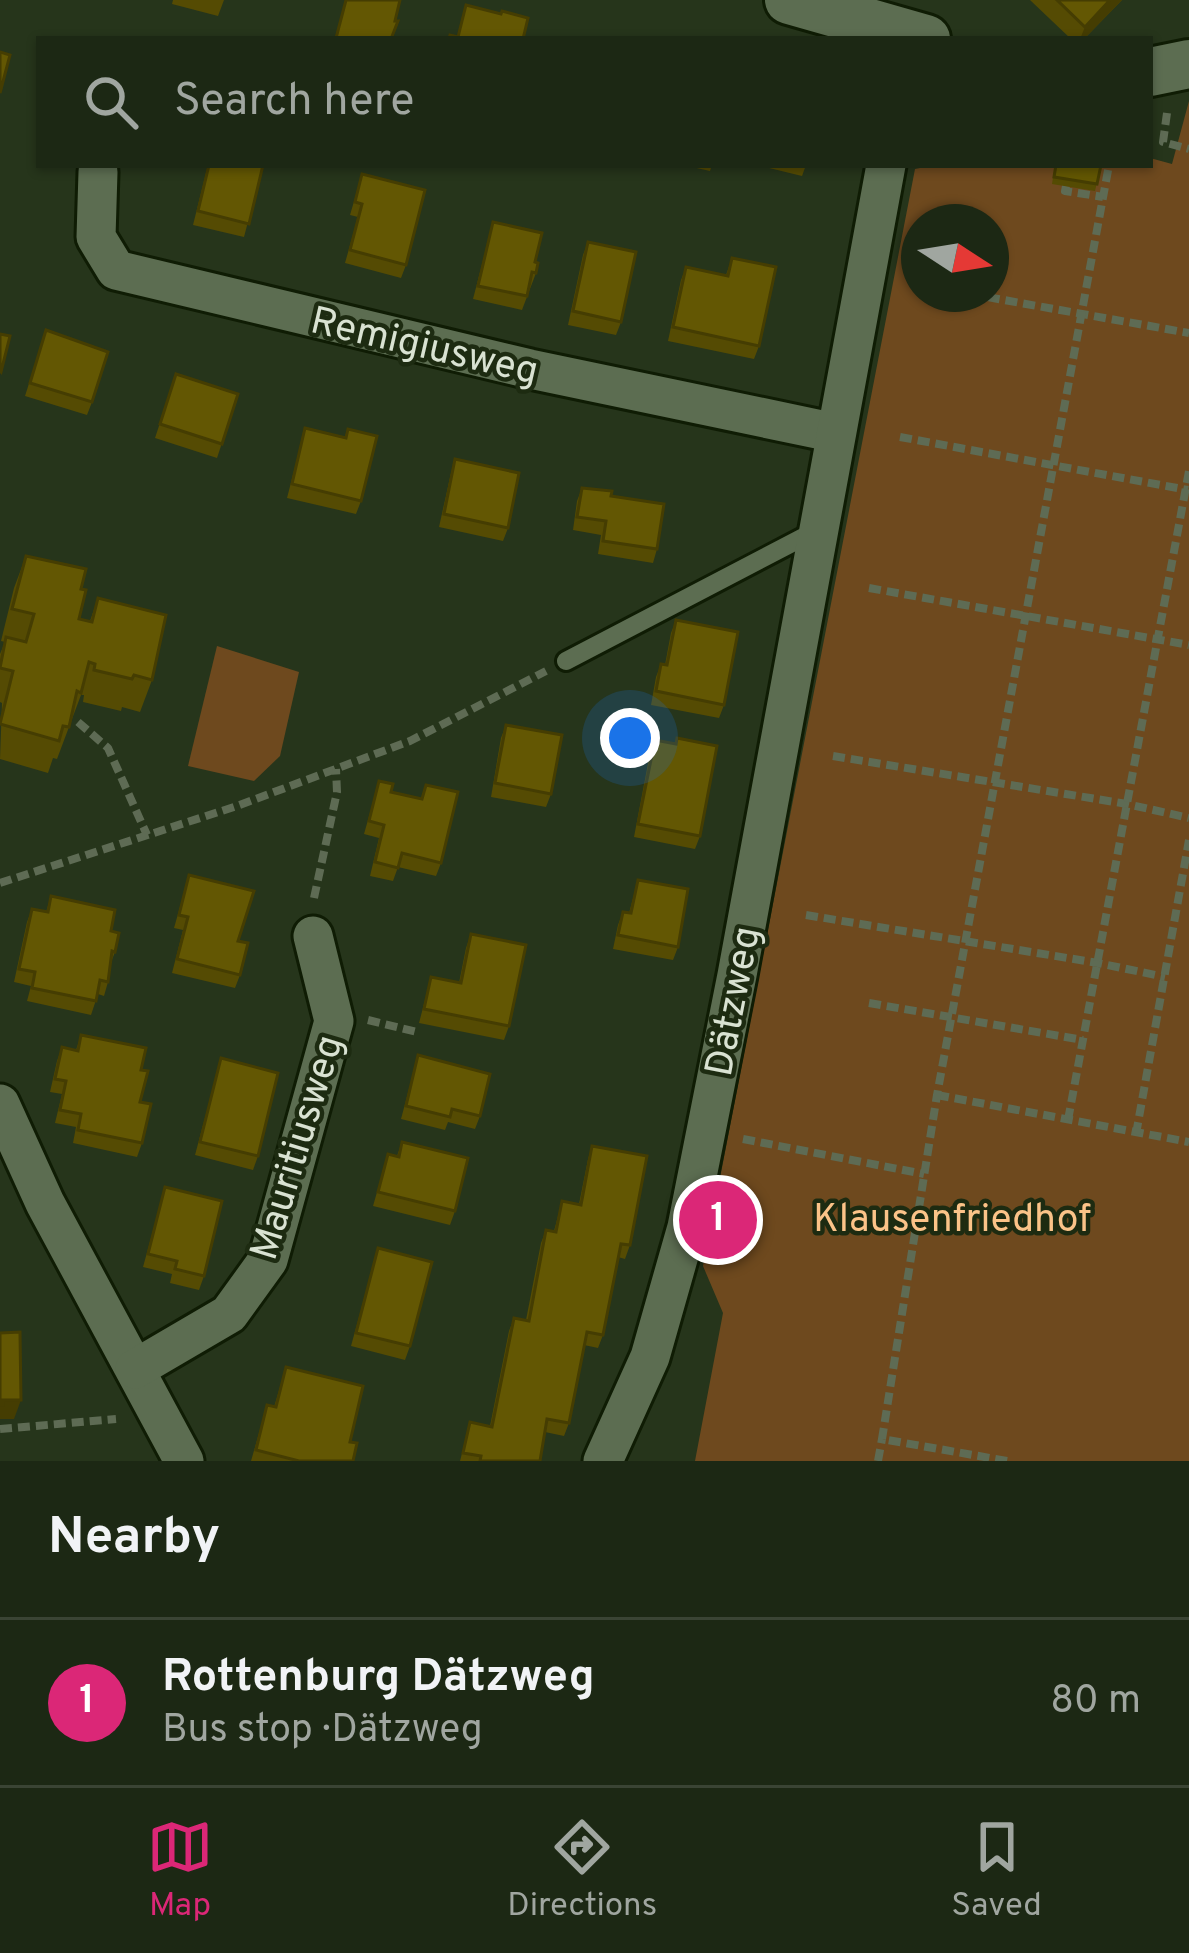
<!DOCTYPE html>
<html lang="en">
<head>
<meta charset="utf-8">
<style>
  body { margin:0; font-family:Overpass,sans-serif; background:#25301d; color:#f1f3f6 }
  .compass { position:absolute; left:901px; top:204px; width:108px; height:108px; border-radius:50%; background:#1c2814; box-shadow:0 3px 9px #0004; rotate:102deg }
  .you { position:absolute; left:630px; top:738px; width:42px; height:42px; margin:-30px; border:9px solid #fff; border-radius:50%; background:#1a73e8; box-shadow:0 0 0 18px #1a73e833 }
  .badge { display:grid; place-items:center; width:78px; height:78px; border-radius:50%; background:#db2777; color:#fff; font-size:39px; font-weight:700 }
  .pin { position:absolute; translate:-50% -50%; border:6px solid #fff; box-shadow:0 3px 12px #0006 }
  .list { margin:0; padding:0; list-style:none }
  h2 { display:flex; justify-content:space-between; align-items:center; height:156px; margin:0; padding:0 48px; font-size:51px }
  h2 small { font-size:39px; font-weight:400; color:#a0a6a0 }
  .list li { display:grid; grid-template-columns:78px 1fr auto; gap:36px; align-items:center; box-sizing:border-box; height:168px; padding:0 48px; border-top:3px solid #3a4434 }
  .list b { display:block; font-size:45px; white-space:nowrap }
  .list p { margin:0; font-size:39px; white-space:nowrap; color:#a0a6a0 }
  .list em { font-size:39px; font-style:normal; color:#a0a6a0 }
  .icon { flex:none; width:66px; height:66px; fill:none; stroke:currentColor; stroke-width:2; stroke-linecap:round; stroke-linejoin:round }
  .map { position:relative; flex:none; width:1189px; height:1461px; overflow:hidden }
  .search { position:absolute; background:#1c2814; box-shadow:0 3px 9px #0004; left:36px; right:36px; top:36px; height:132px; display:flex; align-items:center; gap:30px; box-sizing:border-box; padding:0 42px; border-radius:0px; color:#a0a6a0; font-size:45px }
  .sheet { height:324px; background:#1c2814 }
  nav { display:flex; justify-content:space-around; align-items:center; box-sizing:border-box; height:168px; border-top:3px solid #3a4434; background:#1c2814; font-size:33px; color:#a0a6a0 }
  nav a { display:grid; justify-items:center; gap:6px }
  nav .on { color:#db2777 }
  .map>svg:first-child { display:block }
  .green { fill:#6e491e; fill-rule:evenodd }
  .lines { fill:none; stroke-linecap:round; stroke-linejoin:round }
  .service-casing { stroke:#0f1c04; stroke-width:24 }
  .minor-casing { stroke:#0f1c04; stroke-width:45 }
  .tertiary-casing { stroke:#0f1c04; stroke-width:54 }
  .path { stroke:#5e6b54; stroke-width:8; stroke-dasharray:12 6; stroke-linecap:butt }
  .service { stroke:#5c6d51; stroke-width:18 }
  .minor { stroke:#5c6d51; stroke-width:39 }
  .tertiary { stroke:#5c6d51; stroke-width:48 }
  .wall { fill:#554b03 }
  .shaded-wall { fill:#453d02 }
  .building { fill:#635703; stroke:#453d02; stroke-width:3 }
  .labels { text-anchor:middle; stroke-width:9; stroke-linejoin:round; paint-order:stroke }
  .street-label { font-size:39px; fill:#d9e2d2; stroke:#1d2b11 }
  .park-label { font-size:39px; fill:#fbc388; stroke:#1d2b11 }
</style>
</head>
<body>
<div class="map">
<svg width="1189" height="1461" viewBox="0 0 1189 1461">
  <rect width="100%" height="100%" fill="#26351b"/>
  <g class="green">
    <path d="M1189,101V1461H695L723,1313L703,1266L915,169L935,165H1150V158L1172,164ZM919,222H991V294H919Z"/>
    <polygon points="217,646 299,672 280,756 254,781 188,766"/>
  </g>
  <g class="lines">
    <g class="service-casing">
      <polyline id="service" points="566,661 817,530"/>
    </g>
    <g class="minor-casing">
      <g id="minor">
        <polyline points="98,172 96,237 116,270 530,369 836,433"/>
        <polyline points="0,1104 45,1203 184,1461"/>
        <polyline points="135,1369 229,1314 268,1260 334,1021 313,936"/>
        <polyline points="603,1461 650,1357 687,1227 737,975 886,165"/>
      </g>
    </g>
    <g class="tertiary-casing">
      <g id="tertiary">
        <polyline points="789,0 926,39"/>
        <polyline points="1150,72 1189,64"/>
      </g>
    </g>
    <g class="path">
      <polyline points="1167,113 1163,142 1189,149"/>
      <polyline points="1066,186 1065,191 1103,197"/>
      <polyline points="970,294 1189,333"/>
      <polyline points="900,437 1188,490"/>
      <polyline points="869,588 1189,645"/>
      <polyline points="78,722 108,748 147,835"/>
      <polyline points="833,756 1127,804 1189,818"/>
      <polyline points="0,883 237,806 410,741 546,671"/>
      <polyline points="314,898 337,792 336,769"/>
      <polyline points="806,915 1098,963 1165,977"/>
      <polyline points="869,1003 1083,1040"/>
      <polyline points="368,1020 417,1032"/>
      <polyline points="937,1095 1189,1142"/>
      <polyline points="1068,1120 1189,471"/>
      <polyline points="1136,1134 1189,840"/>
      <polyline points="743,1139 924,1174"/>
      <polyline points="0,1429 116,1419"/>
      <polyline points="878,1461 882,1439"/>
      <polyline points="1007,1461 882,1439 937,1095 1109,165"/>
    </g>
    <use href="#service" class="service"/>
    <use href="#minor" class="minor"/>
    <use href="#tertiary" class="tertiary"/>
  </g>
  <g class="wall">
    <polygon points="173,0 224,0 218,16 172,4"/>
    <polygon points="1030,0 1122,0 1084,39 1071,39"/>
    <polygon points="208,165 263,165 244,237 193,225"/>
    <polygon points="683,165 712,165 710,171"/>
    <polygon points="757,165 806,165 802,176"/>
    <polygon points="1055,165 1101,165 1095,191 1052,184"/>
    <polygon points="362,174 406,265 401,278 345,263 358,217 350,215"/>
    <polygon points="493,222 535,262 536,273 522,310 473,299"/>
    <polygon points="588,242 621,322 616,335 568,325 583,255"/>
    <polygon points="732,258 759,346 754,359 668,341 681,280 686,267 726,275"/>
    <polygon points="46,330 92,402 87,415 25,396"/>
    <polygon points="176,374 238,394 217,458 155,438"/>
    <polygon points="305,428 344,438 348,429 361,501 356,514 287,498"/>
    <polygon points="455,459 508,528 503,541 439,527 451,473"/>
    <polygon points="582,488 611,496 657,549 653,563 598,554 601,535 573,530 577,501"/>
    <polygon points="26,556 81,589 79,619 90,621 98,598 152,680 140,712 122,707 121,711 83,702 84,695 81,695 57,759 53,758 48,773 0,759 2,703 0,702 0,654 5,642 1,641 14,588"/>
    <polygon points="676,620 724,705 719,718 651,705 656,677 661,664 665,665 671,633"/>
    <polygon points="506,725 551,794 546,807 491,797 501,738"/>
    <polygon points="655,740 700,836 695,849 634,837 650,753"/>
    <polygon points="379,781 391,792 421,799 426,785 441,863 436,876 398,867 393,881 370,876 379,838 364,834"/>
    <polygon points="189,875 238,941 240,975 235,988 172,973 183,930 174,928"/>
    <polygon points="638,880 678,947 673,960 613,949 618,925 623,912 629,913"/>
    <polygon points="51,896 111,931 115,952 110,965 108,982 104,996 98,994 91,1015 27,1001 31,986 14,982 27,922 32,909 46,912"/>
    <polygon points="471,934 509,1026 504,1040 419,1023 431,977 459,983 466,948"/>
    <polygon points="81,1035 141,1070 140,1102 142,1143 137,1157 73,1143 76,1127 55,1123 62,1094 50,1092 57,1061 62,1047 76,1050"/>
    <polygon points="418,1055 480,1116 475,1129 448,1122 445,1130 401,1119"/>
    <polygon points="221,1058 258,1156 253,1170 195,1155"/>
    <polygon points="402,1142 455,1211 450,1225 373,1206 388,1154 397,1156"/>
    <polygon points="592,1146 630,1245 625,1259 618,1257 603,1335 598,1348 584,1345 569,1423 564,1436 545,1432 540,1461 460,1461 470,1422 490,1426 509,1331 514,1318 526,1320 541,1243 546,1230 554,1231 562,1201 579,1204 588,1159"/>
    <polygon points="165,1187 204,1276 199,1290 170,1283 172,1274 143,1267"/>
    <polygon points="378,1248 410,1346 405,1360 351,1346"/>
    <polygon points="286,1367 350,1442 353,1461 251,1461 267,1405 274,1407"/>
  </g>
  <g class="shaded-wall">
    <polygon points="1110,0 1122,0 1084,39 1080,39 1085,27"/>
    <polygon points="3,1400 21,1400 14,1419 0,1419 0,1405"/>
  </g>
  <g class="building">
    <polygon points="346,0 400,0 395,21 398,21 391,39 336,38"/>
    <polygon points="1057,0 1110,0 1085,27"/>
    <polygon points="466,5 501,14 502,11 528,18 523,39 449,39 450,35 458,37"/>
    <polygon points="0,52 10,55 0,93"/>
    <polygon points="209,165 263,165 249,224 198,211"/>
    <polygon points="1056,165 1101,165 1097,184 1054,177"/>
    <polygon points="362,174 425,190 406,265 350,250 362,204 355,202"/>
    <polygon points="493,222 542,233 535,262 538,263 536,273 532,272 527,296 478,286"/>
    <polygon points="588,242 636,252 621,322 573,311"/>
    <polygon points="732,258 776,267 759,346 673,327 686,267 728,276"/>
    <polygon points="46,330 108,352 92,402 30,383"/>
    <polygon points="0,334 10,336 1,372 0,371"/>
    <polygon points="176,374 238,394 222,444 160,424"/>
    <polygon points="305,428 346,438 348,429 377,436 361,501 292,484"/>
    <polygon points="455,459 519,473 508,528 444,514"/>
    <polygon points="582,488 612,491 611,496 664,504 657,549 603,541 606,521 577,517"/>
    <polygon points="26,556 86,569 81,589 86,590 79,619 92,622 98,598 166,615 152,680 134,675 132,679 94,670 95,664 89,662 81,693 77,691 69,727 63,726 59,741 0,724 13,671 0,668 6,637 26,642 34,614 12,609"/>
    <polygon points="676,620 738,632 724,705 656,691 661,664 667,665"/>
    <polygon points="506,725 562,735 551,794 495,783"/>
    <polygon points="677,738 717,746 700,836 638,824 655,740 676,744"/>
    <polygon points="379,781 393,784 391,792 422,799 426,785 458,792 441,863 402,853 398,868 375,862 384,825 369,821"/>
    <polygon points="189,875 254,891 238,941 248,943 240,975 177,959 188,917 179,915"/>
    <polygon points="638,880 688,889 678,947 618,935 623,912 631,913"/>
    <polygon points="51,896 115,910 111,931 119,933 115,952 112,951 108,982 100,980 96,1001 32,988 35,972 19,969 32,909 48,912"/>
    <polygon points="471,934 526,945 509,1026 424,1009 431,977 461,983"/>
    <polygon points="81,1035 146,1048 141,1070 148,1071 140,1102 151,1104 142,1143 78,1130 81,1114 60,1110 66,1081 55,1079 62,1047 78,1051"/>
    <polygon points="418,1055 490,1074 480,1116 452,1109 450,1117 406,1106"/>
    <polygon points="221,1058 278,1073 258,1156 200,1142"/>
    <polygon points="402,1142 468,1158 455,1211 378,1192 388,1154 399,1157"/>
    <polygon points="592,1146 647,1156 630,1245 621,1244 603,1335 587,1332 569,1423 547,1419 540,1461 480,1461 481,1456 463,1453 470,1422 492,1427 514,1318 529,1321 546,1230 556,1232 562,1201 581,1205"/>
    <polygon points="165,1187 222,1201 204,1276 175,1269 177,1261 148,1254"/>
    <polygon points="378,1248 432,1262 410,1346 356,1333"/>
    <polygon points="20,1332 21,1400 3,1400 3,1405 0,1405 0,1333"/>
    <polygon points="286,1367 363,1386 350,1442 357,1443 353,1461 299,1461 256,1450 267,1405 276,1407"/>
  </g>
  <g class="labels">
    <g class="street-label">
      <text transform="translate(425 344) rotate(13)" y="14">Remigiusweg</text>
      <text transform="translate(731 1001) rotate(-79)" y="14">Dätzweg</text>
      <text transform="translate(295 1147) rotate(-73)" y="14">Mauritiusweg</text>
    </g>
    <g class="park-label">
      <text x="952" y="1231">Klausenfriedhof</text>
    </g>
  </g>
</svg>
<svg class="compass" viewBox="-18 -18 36 36"><path d="M0-13l5 13h-10z" fill="#e53935"/><path d="M0 13l5-13h-10z" fill="#a0a6a0"/></svg>
<div class="you"></div>
<div class="pin badge" style="left:718px;top:1220px">1</div>
<div class="search"><svg class="icon" aria-label="search" viewBox="0 0 24 24"><circle cx="10" cy="10" r="6"/><path d="M15 15l6 6"/></svg>Search here</div>
</div>
<section class="sheet">
<h2>Nearby<small></small></h2>
<ul class="list">
<li><span class="badge">1</span><div><b>Rottenburg Dätzweg</b><p>Bus stop · Dätzweg</p></div><em>80 m</em></li>
</ul>
</section>
<nav>
<a class="on"><svg class="icon" aria-label="map" viewBox="0 0 24 24"><path d="M3 6l6-2 6 2 6-2v14l-6 2-6-2-6 2zM9 4v14M15 6v14"/></svg>Map</a>
<a><svg class="icon" aria-label="directions" viewBox="0 0 24 24"><path d="M12 3l9 9-9 9-9-9zM9 14v-3h6M13 9l2 2-2 2"/></svg>Directions</a>
<a><svg class="icon" aria-label="saved" viewBox="0 0 24 24"><path d="M7 4h10v16l-5-4-5 4z"/></svg>Saved</a>
</nav>
</body>
</html>
